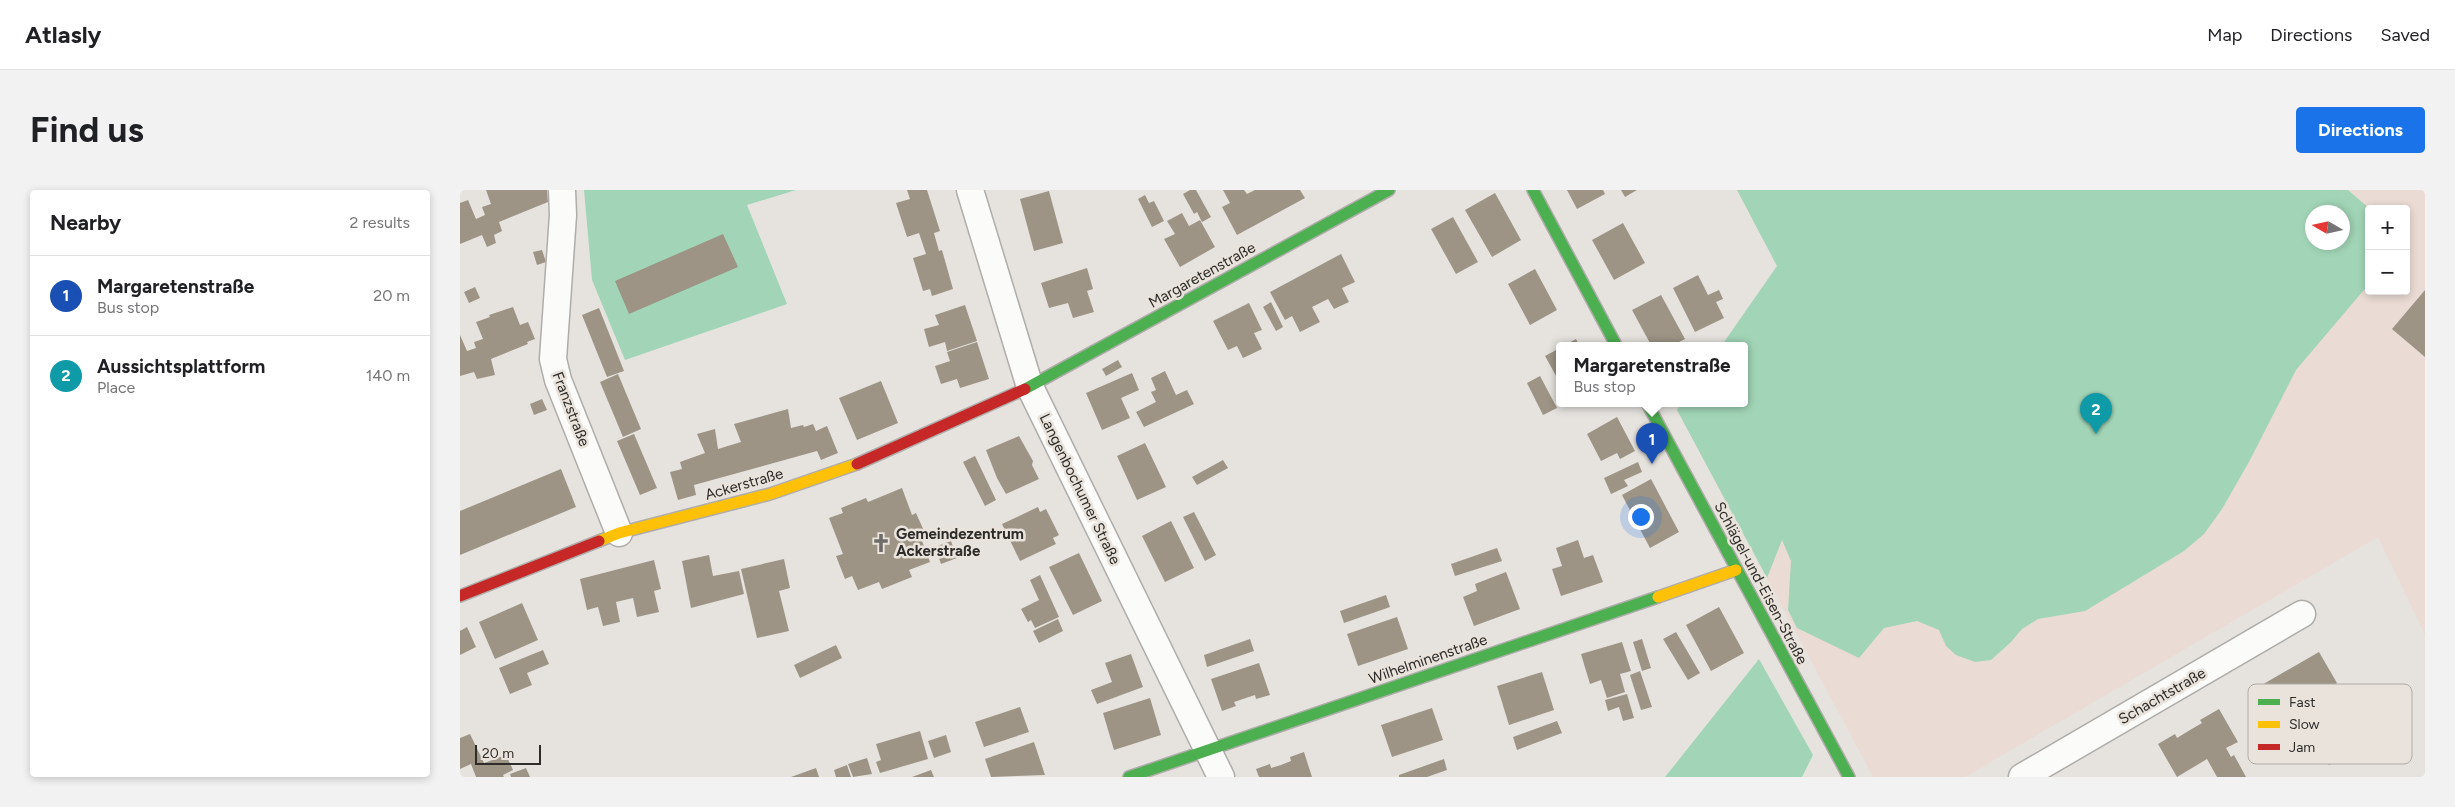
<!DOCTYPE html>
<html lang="en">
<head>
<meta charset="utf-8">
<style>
  body { margin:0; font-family:Figtree,sans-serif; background:#f2f2f2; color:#202124 }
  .controls { position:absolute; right:15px; top:15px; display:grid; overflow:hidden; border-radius:5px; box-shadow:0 2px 8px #0003 }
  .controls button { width:45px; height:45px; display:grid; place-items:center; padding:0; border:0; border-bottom:1px solid #e0e0e0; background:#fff; color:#202124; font:25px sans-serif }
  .compass { position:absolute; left:1845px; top:15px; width:45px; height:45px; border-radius:50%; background:#fff; box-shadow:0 2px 8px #0003; rotate:279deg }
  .scale { position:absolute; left:15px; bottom:12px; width:66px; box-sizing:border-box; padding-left:5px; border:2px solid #2e2c29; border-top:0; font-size:14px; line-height:18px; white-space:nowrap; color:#2e2c29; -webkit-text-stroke:4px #e9e3dc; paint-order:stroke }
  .you { position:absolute; left:1180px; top:326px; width:18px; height:18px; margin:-12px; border:4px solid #fff; border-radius:50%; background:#1a73e8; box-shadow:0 0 0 8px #1a73e833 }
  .badge { display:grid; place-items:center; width:32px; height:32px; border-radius:50%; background:#1a73e8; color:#fff; font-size:16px; font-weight:700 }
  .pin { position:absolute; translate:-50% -41px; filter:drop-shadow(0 1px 2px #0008) }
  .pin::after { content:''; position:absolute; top:26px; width:18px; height:15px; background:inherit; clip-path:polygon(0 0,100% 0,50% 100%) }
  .popup { position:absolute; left:1096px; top:152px; width:192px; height:65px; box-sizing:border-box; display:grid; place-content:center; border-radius:5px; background:#fff; filter:drop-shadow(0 1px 4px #0005); font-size:16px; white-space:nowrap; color:#757577 }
  .popup b { font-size:19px; color:#202124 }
  .popup::after { content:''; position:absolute; left:50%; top:100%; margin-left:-10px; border:10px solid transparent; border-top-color:#fff }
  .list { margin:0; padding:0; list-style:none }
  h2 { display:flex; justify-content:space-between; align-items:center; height:65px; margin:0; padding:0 20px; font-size:21px }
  h2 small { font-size:16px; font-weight:400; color:#757577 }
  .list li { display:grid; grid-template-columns:32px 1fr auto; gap:15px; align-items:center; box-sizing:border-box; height:80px; padding:0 20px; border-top:1px solid #e0e0e0 }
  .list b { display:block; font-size:19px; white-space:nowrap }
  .list p { margin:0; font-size:16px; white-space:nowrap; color:#757577 }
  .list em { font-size:16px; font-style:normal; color:#757577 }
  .map { position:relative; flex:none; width:1965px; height:587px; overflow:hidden; border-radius:5px }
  header { display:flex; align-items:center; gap:30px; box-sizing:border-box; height:70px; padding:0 25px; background:#fff; border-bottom:1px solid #e0e0e0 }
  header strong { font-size:24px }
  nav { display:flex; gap:28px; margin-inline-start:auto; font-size:18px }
  .intro { display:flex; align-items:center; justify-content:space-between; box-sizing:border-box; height:120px; padding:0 30px }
  h1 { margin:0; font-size:35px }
  .button { padding:12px 22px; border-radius:5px; background:#1a73e8; color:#fff; font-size:18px; font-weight:700 }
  main { display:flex; gap:30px; padding:0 30px }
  aside { flex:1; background:#fff; border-radius:5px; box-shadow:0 2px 8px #0003 }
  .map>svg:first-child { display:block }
  .industrial { fill:#eadbd4; fill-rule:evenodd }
  .green { fill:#a2d5b7; fill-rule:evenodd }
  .building { fill:#9d9485 }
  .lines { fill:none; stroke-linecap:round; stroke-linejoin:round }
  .street-casing { stroke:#afadaa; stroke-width:29 }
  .fast-casing { stroke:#afadaa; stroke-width:14 }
  .slow-casing { stroke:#afadaa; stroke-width:14 }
  .jam-casing { stroke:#afadaa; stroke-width:14 }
  .street { stroke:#fbfbfa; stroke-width:26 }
  .fast { stroke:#4caf50; stroke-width:11 }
  .slow { stroke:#ffc107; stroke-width:11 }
  .jam { stroke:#c62828; stroke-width:11 }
  .labels { text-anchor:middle; stroke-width:5; stroke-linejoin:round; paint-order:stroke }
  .street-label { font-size:15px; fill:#2e2c29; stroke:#e9e3dc }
  .poi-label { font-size:15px; font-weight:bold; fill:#2e2c29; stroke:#e9e3dc; text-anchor:start }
  .key { fill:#e9e3dc; stroke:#b1aca6; stroke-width:1 }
  .key-label { font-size:14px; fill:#2e2c29 }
</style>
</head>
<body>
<header>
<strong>Atlasly</strong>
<nav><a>Map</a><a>Directions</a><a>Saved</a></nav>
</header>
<div class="intro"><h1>Find us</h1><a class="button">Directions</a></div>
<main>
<aside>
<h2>Nearby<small>2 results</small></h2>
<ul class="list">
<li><span class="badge" style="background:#1a4fb4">1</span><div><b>Margaretenstraße</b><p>Bus stop</p></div><em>20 m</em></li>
<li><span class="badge" style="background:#0f9aa8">2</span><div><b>Aussichtsplattform</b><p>Place</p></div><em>140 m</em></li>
</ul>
</aside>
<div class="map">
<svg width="1965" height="587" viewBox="0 0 1965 587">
  <rect width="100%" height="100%" fill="#e6e3df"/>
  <path class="industrial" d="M1277,0H1965V445L1918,347L1505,587H1413L1217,220L1222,213H1284V155H1262L1317,76ZM1909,19H1946V101H1909ZM1852,22H1882V52H1852Z"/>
  <g class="green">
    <polygon points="124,0 336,0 287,15 327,114 165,170 132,90"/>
    <path d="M1277,0H1888L1910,19L1909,94L1836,180L1790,270L1762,319L1744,344L1724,361L1625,421L1578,429L1562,439L1551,452L1531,470L1515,472L1496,465L1486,456L1479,440L1457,431L1424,438L1399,468L1337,438L1328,420L1331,371L1322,350L1307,388L1217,220L1222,213H1284V155H1262L1317,76ZM1852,22H1882V52H1852Z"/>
    <polygon points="1299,469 1353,565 1342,587 1205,587"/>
  </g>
  <g class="building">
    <polygon points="26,0 87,0 88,12 39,32 42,41 34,45 36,53 27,57 22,45 0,54 0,13 8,10 16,29 25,25 22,17 31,14"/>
    <polygon points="447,0 467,0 480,41 474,43 479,61 482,60 493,99 472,106 470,99 463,101 453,68 466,64 459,43 447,47 436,13 450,9"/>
    <polygon points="730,0 736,0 751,27 742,32 737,22 734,24 723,4"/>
    <polygon points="763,0 784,0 787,4 795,0 840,0 845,8 777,45 762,17 770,13"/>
    <polygon points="1107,0 1143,0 1145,4 1117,19"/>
    <polygon points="1161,0 1177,0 1165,7"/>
    <polygon points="589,1 603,53 574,61 560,9"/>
    <polygon points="1035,3 1061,50 1032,67 1005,20"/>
    <polygon points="685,5 689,13 694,11 704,31 692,37 678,9"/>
    <polygon points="722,23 729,36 740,30 755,57 720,77 704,49 715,44 707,31"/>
    <polygon points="993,27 1018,72 996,84 971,39"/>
    <polygon points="1163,33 1185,73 1154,90 1132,50"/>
    <polygon points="263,44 278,77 169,124 155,91"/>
    <polygon points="82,60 86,72 77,75 73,62"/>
    <polygon points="881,64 895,92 882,98 889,112 874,119 868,109 852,117 860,132 840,142 832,126 825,130 810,102"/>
    <polygon points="627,78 633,99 627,101 634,122 613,128 608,113 589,118 581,93"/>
    <polygon points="1075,79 1097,120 1070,135 1048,94"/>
    <polygon points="1238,85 1248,105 1259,100 1263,109 1256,112 1264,128 1235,142 1213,98"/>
    <polygon points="15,97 20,108 9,113 4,102"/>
    <polygon points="1965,100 1965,167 1932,139"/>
    <polygon points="1201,105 1225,149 1213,155 1191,155 1172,120"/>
    <polygon points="811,112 823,137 816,141 803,117"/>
    <polygon points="789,113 802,140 794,143 802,159 783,168 777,156 768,160 753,131"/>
    <polygon points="505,115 517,151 487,161 485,152 469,157 464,139 479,135 475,125"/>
    <polygon points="53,117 60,135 68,132 75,149 67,152 68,154 31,169 35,185 17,189 14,182 0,186 0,145 7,161 16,158 14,152 23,149 16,132 30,127 29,125"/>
    <polygon points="139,118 164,181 147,187 122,125"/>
    <polygon points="1116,149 1119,155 1105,155"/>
    <polygon points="517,152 529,189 500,198 497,189 481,194 475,176 490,171 487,162"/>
    <polygon points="1100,158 1100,193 1085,166"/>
    <polygon points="658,170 662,177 646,186 642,179"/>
    <polygon points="705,181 716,205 727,200 734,214 684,237 676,222 696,212 691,202 696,200 691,188"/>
    <polygon points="672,183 679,200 661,208 670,228 642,240 626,203"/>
    <polygon points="158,184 181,239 163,247 140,192"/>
    <polygon points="1080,186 1097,218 1083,225 1067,193"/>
    <polygon points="421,191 438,233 397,250 379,208"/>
    <polygon points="82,209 87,220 74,225 70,214"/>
    <polygon points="328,219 331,238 343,235 344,237 353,234 356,241 367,236 378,263 361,270 357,261 234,295 236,305 218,310 210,282 222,279 220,272 245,263 237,244 255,239 258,259 281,252 274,234"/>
    <polygon points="1157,227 1175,261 1160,269 1157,263 1141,271 1127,244"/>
    <polygon points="174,244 197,298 180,305 157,251"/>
    <polygon points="559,246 573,271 572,275 579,289 546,304 537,288 526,260"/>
    <polygon points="685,253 706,297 677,310 657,266"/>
    <polygon points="515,266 536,310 525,316 503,272"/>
    <polygon points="763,270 768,278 737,295 732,287"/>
    <polygon points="1178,272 1182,282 1164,290 1168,296 1151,304 1144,288"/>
    <polygon points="101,279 116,317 0,365 0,321"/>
    <polygon points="1191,289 1219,342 1190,358 1162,305"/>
    <polygon points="442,298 452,325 456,323 464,341 459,343 470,372 449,380 452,387 422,399 419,392 398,400 392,386 385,389 376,366 383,364 369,328 383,323 381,318 406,308 408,312"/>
    <polygon points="578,317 580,322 586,319 599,345 593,348 596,354 560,371 542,334"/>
    <polygon points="734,322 756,365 745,371 723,327"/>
    <polygon points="711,331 734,378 705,392 682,346"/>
    <polygon points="1118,350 1124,368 1133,365 1143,392 1101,406 1092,379 1102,376 1096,358"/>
    <polygon points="491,351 497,368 481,374 475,357"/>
    <polygon points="1037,358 1042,371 995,386 991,374"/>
    <polygon points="619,363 642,411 613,425 589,377"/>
    <polygon points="249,365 253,386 279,381 284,404 231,418 222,371"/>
    <polygon points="324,369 330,398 319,401 329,441 297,448 281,379"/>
    <polygon points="194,370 201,399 194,401 199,422 177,427 173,408 156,412 160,432 143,436 138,417 127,420 120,389"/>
    <polygon points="1046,382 1060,419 1014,436 1003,407 1017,401 1015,394"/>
    <polygon points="580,385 599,427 575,438 571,430 568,432 561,419 579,410 570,390"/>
    <polygon points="926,405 930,417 884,433 880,421"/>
    <polygon points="62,413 78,450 35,469 19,432"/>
    <polygon points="1259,417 1284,463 1251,481 1226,435"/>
    <polygon points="937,427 948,459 898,476 887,444"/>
    <polygon points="598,429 603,441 579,453 573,441"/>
    <polygon points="7,437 16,457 0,465 0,441"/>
    <polygon points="1216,442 1240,483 1228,490 1203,449"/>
    <polygon points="790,449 794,461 747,477 744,465"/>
    <polygon points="1182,449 1191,478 1182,481 1173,452"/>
    <polygon points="1162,452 1171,481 1160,484 1165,502 1147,508 1141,490 1130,494 1121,464"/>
    <polygon points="376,455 382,468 340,488 334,475"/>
    <polygon points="83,460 89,474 67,483 72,495 50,504 39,478"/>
    <polygon points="1859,462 1877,493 1818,527 1800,496"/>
    <polygon points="671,464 683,497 637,514 631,500 652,492 645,473"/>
    <polygon points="799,473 810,505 796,509 795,505 774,512 776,516 762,521 751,489"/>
    <polygon points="1180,481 1192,517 1181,520 1170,485"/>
    <polygon points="1082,482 1094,520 1049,535 1037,496"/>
    <polygon points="1167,504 1174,528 1163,531 1159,517 1148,521 1145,510"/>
    <polygon points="690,508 701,545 654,560 643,523"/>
    <polygon points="560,517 569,542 524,557 515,532"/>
    <polygon points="972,518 983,550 932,567 921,535"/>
    <polygon points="1759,519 1778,552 1766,558 1771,567 1774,565 1786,587 1757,587 1747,569 1717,587 1698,554 1715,544 1717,548 1730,540 1742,533 1740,530"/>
    <polygon points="1097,531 1102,543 1057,560 1053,547"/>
    <polygon points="460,541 468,569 420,583 416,572 421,570 416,554"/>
    <polygon points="10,544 24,573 46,565 53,580 43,585 44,587 16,587 11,574 0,579 0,548"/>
    <polygon points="486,545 491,562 474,568 468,551"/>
    <polygon points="1887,549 1894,560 1869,575 1863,564"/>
    <polygon points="574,552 585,585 531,587 525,569"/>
    <polygon points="844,562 852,587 799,587 796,579 810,574 811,578 821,575 831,571 830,567"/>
    <polygon points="407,568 412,584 393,587 388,574"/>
    <polygon points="984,569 987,580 967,587 939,587 939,585"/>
    <polygon points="387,575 391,587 376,587 374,580"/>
    <polygon points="66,578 70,587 51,587 50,584"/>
    <polygon points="356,578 359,587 331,587"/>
    <polygon points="471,580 474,587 452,587"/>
  </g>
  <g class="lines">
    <g class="street-casing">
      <g id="street">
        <polyline points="102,0 103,25 93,169 98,190 159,343"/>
        <polyline points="510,0 570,197 761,587"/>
        <polyline points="1562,587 1842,424"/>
      </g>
    </g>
    <g class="fast-casing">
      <g id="fast">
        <polyline points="1073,0 1156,155"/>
        <polyline points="565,199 929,0"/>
        <polyline points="1187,213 1389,587"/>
        <polyline points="669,587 1198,407"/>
      </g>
    </g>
    <g class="slow-casing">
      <g id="slow">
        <polyline points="139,351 159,343 310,304 397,274"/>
        <polyline points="1198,407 1276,380"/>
      </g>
    </g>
    <g class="jam-casing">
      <g id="jam">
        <polyline points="397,274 565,199"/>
        <polyline points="0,406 139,351"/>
      </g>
    </g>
    <use href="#street" class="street"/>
    <use href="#fast" class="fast"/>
    <use href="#slow" class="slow"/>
    <use href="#jam" class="jam"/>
  </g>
  <defs>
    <g id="church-bare" transform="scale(1.5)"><path d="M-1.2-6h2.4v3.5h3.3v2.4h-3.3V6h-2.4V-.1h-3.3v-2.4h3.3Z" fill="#6e6c69" stroke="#e9e3dc" stroke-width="2.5" paint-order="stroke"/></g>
  </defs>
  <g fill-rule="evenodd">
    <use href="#church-bare" x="421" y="353"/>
  </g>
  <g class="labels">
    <g class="street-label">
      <text transform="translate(742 85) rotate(-29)" y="5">Margaretenstraße</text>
      <text transform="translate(111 219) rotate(69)" y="5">Franzstraße</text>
      <text transform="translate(284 294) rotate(-16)" y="5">Ackerstraße</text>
      <text transform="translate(620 299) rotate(64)" y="5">Langenbochumer Straße</text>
      <text transform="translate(1301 393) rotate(62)" y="5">Schlägel-und-Eisen-Straße</text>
      <text transform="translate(968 469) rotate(-19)" y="5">Wilhelminenstraße</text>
      <text transform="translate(1702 506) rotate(-30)" y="5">Schachtstraße</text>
    </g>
    <g class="poi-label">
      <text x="436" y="349">Gemeindezentrum<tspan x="436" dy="17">Ackerstraße</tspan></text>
    </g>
  </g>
  <rect x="1788" y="494" width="164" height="80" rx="8" class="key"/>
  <rect x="1798" y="509" width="22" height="6" fill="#4caf50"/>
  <rect x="1798" y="531" width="22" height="7" fill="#ffc107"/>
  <rect x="1798" y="554" width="22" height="6" fill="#c62828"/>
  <g class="key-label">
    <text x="1829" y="517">Fast</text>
    <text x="1829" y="539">Slow</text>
    <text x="1829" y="562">Jam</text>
  </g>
</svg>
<div class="controls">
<button>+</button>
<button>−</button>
</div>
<svg class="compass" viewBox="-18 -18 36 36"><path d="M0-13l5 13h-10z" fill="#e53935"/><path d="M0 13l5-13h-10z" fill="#757577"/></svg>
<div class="scale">20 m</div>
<div class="you"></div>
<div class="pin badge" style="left:1192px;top:274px;background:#1a4fb4">1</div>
<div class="popup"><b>Margaretenstraße</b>Bus stop</div>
<div class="pin badge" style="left:1636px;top:244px;background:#0f9aa8">2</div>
</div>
</main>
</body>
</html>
